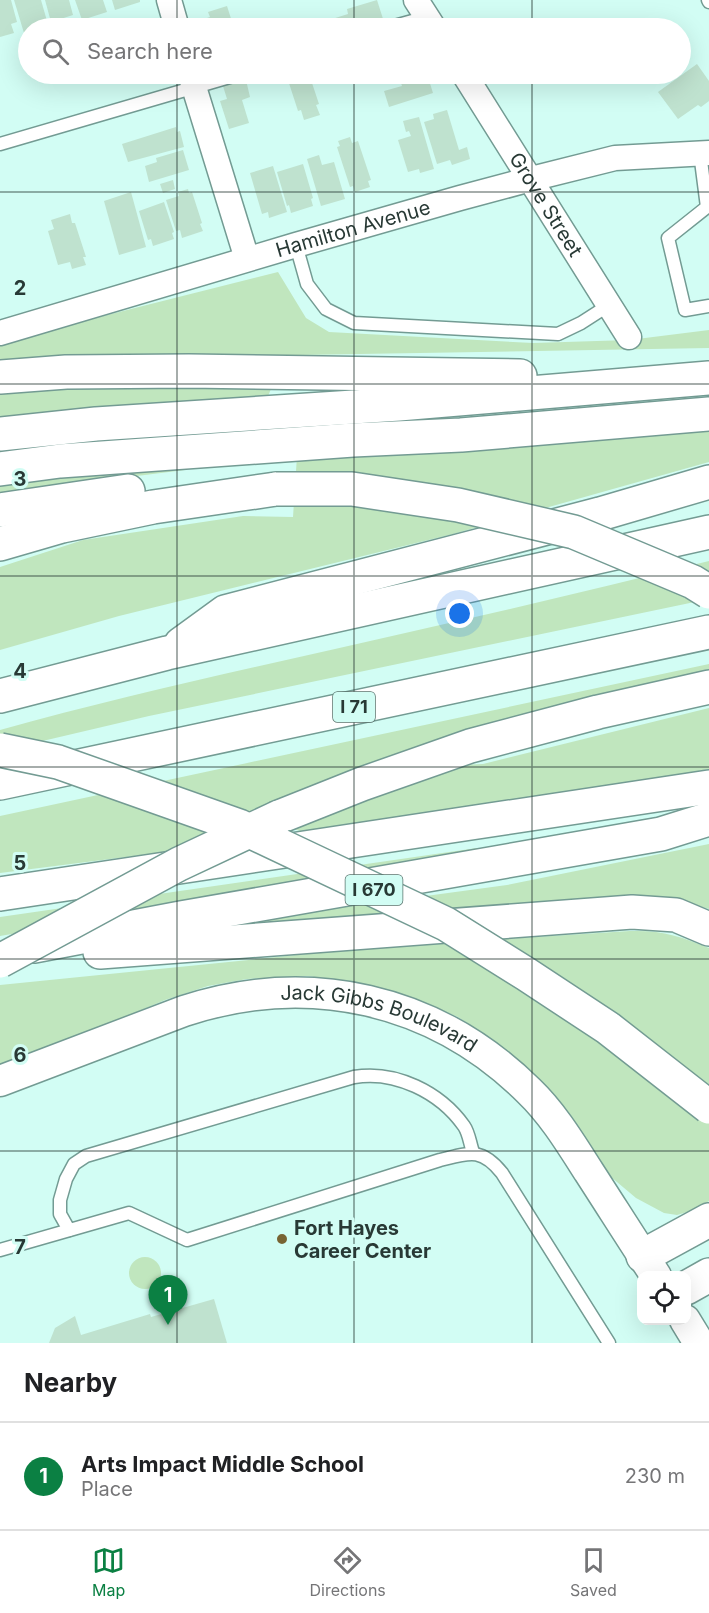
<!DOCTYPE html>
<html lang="en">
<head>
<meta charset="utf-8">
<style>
  body { margin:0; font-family:Inter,sans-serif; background:#f2f2f2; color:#202124 }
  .controls { position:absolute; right:18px; bottom:18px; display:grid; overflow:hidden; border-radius:12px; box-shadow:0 6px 24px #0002 }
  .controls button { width:54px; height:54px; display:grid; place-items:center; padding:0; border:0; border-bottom:2px solid #e0e0e0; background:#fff; color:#202124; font:30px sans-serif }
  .you { position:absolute; left:460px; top:614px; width:21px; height:21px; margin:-15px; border:4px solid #fff; border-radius:50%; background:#1a73e8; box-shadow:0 0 0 9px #1a73e833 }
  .badge { display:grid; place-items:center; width:39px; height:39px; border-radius:50%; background:#0b8043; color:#fff; font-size:20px; font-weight:700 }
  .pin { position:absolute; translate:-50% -50px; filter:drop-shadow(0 2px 3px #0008) }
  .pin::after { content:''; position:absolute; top:32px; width:21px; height:18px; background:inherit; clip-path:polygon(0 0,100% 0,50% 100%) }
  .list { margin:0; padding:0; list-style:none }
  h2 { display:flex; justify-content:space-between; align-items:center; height:78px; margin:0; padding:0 24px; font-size:26px }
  h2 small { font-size:20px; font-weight:400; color:#757577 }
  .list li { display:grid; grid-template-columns:39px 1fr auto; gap:18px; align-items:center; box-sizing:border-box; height:108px; padding:0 24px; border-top:2px solid #e0e0e0 }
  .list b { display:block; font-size:22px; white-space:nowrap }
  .list p { margin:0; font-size:20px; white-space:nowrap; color:#757577 }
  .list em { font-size:20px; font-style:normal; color:#757577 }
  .icon { flex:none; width:33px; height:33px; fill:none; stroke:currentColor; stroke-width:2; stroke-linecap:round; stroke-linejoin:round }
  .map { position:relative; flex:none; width:709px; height:1343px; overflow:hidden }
  .search { position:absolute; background:#fff; box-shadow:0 6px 24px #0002; left:18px; right:18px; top:18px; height:66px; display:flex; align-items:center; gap:15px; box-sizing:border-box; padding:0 21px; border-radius:33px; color:#757577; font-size:22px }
  .sheet { height:186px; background:#fff }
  nav { display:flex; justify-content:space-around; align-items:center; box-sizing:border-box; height:84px; border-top:2px solid #e0e0e0; background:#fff; font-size:16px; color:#757577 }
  nav a { display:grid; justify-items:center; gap:3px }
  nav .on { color:#0b8043 }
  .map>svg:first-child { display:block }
  .green { fill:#c0e6be }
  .building { fill:#bfe2cf }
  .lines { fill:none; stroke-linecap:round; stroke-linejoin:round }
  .service-casing { stroke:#739b93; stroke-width:15 }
  .minor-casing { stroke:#739b93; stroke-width:27 }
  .tertiary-casing { stroke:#739b93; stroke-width:33 }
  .motorway-casing { stroke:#739b93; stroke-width:36 }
  .service { stroke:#fff; stroke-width:12 }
  .minor { stroke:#fff; stroke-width:24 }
  .tertiary { stroke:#fff; stroke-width:30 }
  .motorway { stroke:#fff; stroke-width:33 }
  .motorway-bridge-casing { stroke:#739b93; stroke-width:36; stroke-linecap:butt }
  .motorway-bridge { stroke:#fff; stroke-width:33 }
  .grid { fill:none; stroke:#283935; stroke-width:1.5; stroke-opacity:0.55 }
  .poi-dot { fill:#786433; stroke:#d2fdf4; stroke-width:2 }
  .labels { text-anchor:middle; stroke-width:6; stroke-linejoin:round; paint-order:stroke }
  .shield { fill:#d2fdf4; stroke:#5b746e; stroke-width:1.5 }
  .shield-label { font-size:18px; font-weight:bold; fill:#283935 }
  .street-label { font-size:20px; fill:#283935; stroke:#d2fdf4 }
  .poi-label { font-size:20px; font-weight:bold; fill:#283935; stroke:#d2fdf4; text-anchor:start }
  .grid-label { font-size:20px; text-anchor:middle; font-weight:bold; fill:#283935; stroke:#d2fdf4; stroke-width:6; stroke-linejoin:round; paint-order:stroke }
</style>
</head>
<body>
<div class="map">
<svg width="709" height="1343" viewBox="0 0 709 1343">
  <rect width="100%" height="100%" fill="#d2fdf4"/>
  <g class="green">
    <polygon points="278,272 306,318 329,332 533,343 629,340 709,330 709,348 181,357 0,363 0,342"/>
    <polygon points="75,388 271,389 268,396 0,418 0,391"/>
    <polygon points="709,429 709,462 453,534 119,616 0,650 0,567 83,540 243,516 293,517 297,456"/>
    <polygon points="186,462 185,470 0,493 0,480"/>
    <path d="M709,561V599L149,716L0,751V730C137,692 275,663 414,631C513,609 611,585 709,561Z"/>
    <polygon points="709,664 709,673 300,794 283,837 0,873 0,816"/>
    <polygon points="709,708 709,769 603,789 303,832 294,829 375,796 458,765 483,764"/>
    <polygon points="709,844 709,909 682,901 651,897 566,900 406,914 249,924 315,911 507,885"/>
    <polygon points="477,848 477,853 0,936 0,917"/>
    <path d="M630,931C662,930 680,936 709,948V1201L694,1210L677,1215L664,1213L636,1198L611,1177L571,1117L543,1086L484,1034L458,1017L418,1000L385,990L330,979L307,976L247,979L208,986L165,1000L66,1042L0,1066V985L376,947Z"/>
    <circle cx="145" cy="1273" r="16"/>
  </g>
  <g class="building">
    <polygon points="0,0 11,0 17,22 11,24 14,33 0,37"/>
    <polygon points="14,0 41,0 49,28 28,28 28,40 26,32 24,33"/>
    <polygon points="45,0 69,0 73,15 51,22"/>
    <polygon points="75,0 103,0 107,12 82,20"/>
    <polygon points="112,0 140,0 140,2 115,10"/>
    <polygon points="377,0 384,22 360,28 331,28 329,20 348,14 347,9"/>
    <polygon points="227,6 234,28 200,28 198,21 210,17 208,12"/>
    <polygon points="697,64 709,81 709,101 701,107 698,105 678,119 658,92"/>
    <polygon points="299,74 309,74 319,104 316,105 320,115 304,120 301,110 298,111 287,77"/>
    <polygon points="427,74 433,93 389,107 384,91 402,86 401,83"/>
    <polygon points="246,80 250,97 242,100 249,123 229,129 220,101 227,99 223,86"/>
    <polygon points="447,110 459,150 467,147 470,159 452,165 450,160 437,164 424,122 434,119 433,114"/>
    <polygon points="419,117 434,169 420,173 419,169 408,172 398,140 411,136 409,131 406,132 403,121"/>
    <polygon points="176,127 177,132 180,131 184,147 128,162 122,144"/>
    <polygon points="350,137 352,143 358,141 371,180 368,181 370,187 355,192 353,186 350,187 337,147 340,146 338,141"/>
    <polygon points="183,150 189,170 149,182 145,166 157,162 156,158"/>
    <polygon points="319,155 322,165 334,162 345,199 321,206 307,159"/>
    <polygon points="303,164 313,198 311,199 313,206 291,213 289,205 287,206 277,172"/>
    <polygon points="273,166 287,212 269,218 268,212 262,214 250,173"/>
    <polygon points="173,180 175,189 163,193 160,184"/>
    <polygon points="188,189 189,193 192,192 202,223 200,224 203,231 182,238 180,230 176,231 166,200 179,196 178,192"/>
    <polygon points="131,192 146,247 119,255 104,201"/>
    <polygon points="164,202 174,232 172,233 174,239 153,246 151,239 148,240 139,211"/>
    <polygon points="70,214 72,223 75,223 86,257 83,257 86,265 72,269 70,262 58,265 48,231 54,229 51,220"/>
    <polygon points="214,1299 227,1343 49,1343 55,1328 75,1316 81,1335 150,1314 151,1317"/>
  </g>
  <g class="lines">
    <g class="service-casing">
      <g id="service">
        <polyline points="708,0 709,2"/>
        <polyline points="387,28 427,17"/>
        <polyline points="0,144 240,74"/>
        <polyline points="700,153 707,207 668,238 685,310 709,306"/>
        <polyline points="296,245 307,284 326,309 354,323 558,334 581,323 609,305"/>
        <path d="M69,1230L60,1214V1200L66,1179L74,1164L86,1156L354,1077C395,1070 440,1092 464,1126C469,1133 470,1144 473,1152"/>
        <path d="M0,1250L129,1213L187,1240L440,1160C469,1153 481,1147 502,1173L609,1343"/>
      </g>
    </g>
    <g class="minor-casing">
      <g id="minor">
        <polyline points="169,0 177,28"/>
        <polyline points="416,0 434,28"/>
        <polyline points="190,74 247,259"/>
        <path id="s1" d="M464,74L629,337"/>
        <path id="s2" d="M0,333L296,245L460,198L531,179L615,158L709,153"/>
      </g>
    </g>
    <g class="tertiary-casing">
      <g id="tertiary">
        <path id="s3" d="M0,1081L184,1011C309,970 435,998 529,1091C553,1114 571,1144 589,1172C611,1206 633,1241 656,1276"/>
        <polyline points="685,1320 699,1343"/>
      </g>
    </g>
    <g class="motorway-casing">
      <g id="motorway">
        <polyline points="0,377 66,372 189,371 520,376"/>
        <polyline points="0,434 96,424 399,404 709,378"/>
        <polyline points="0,469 60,461 353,440 461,435 709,414"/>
        <polyline points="0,510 128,491"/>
        <polyline points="0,544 62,526 153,507 276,489"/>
        <polyline points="181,644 225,612 600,514 709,482"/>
        <polyline points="0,696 167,653 709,532"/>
        <polyline points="0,783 709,632"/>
        <polyline points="279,817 362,784 470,746 598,712 709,687"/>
        <polyline points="0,894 709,787"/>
        <polyline points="34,946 181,918 661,834 709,819"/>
        <polyline points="100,952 632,912 676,915 709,929"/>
        <polyline points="643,1256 709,1220"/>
        <polyline points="686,1288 709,1275"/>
      </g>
    </g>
    <use href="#service" class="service"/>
    <use href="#minor" class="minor"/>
    <use href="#tertiary" class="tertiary"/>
    <use href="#motorway" class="motorway"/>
    <g class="motorway-bridge-casing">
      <g id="motorway-bridge">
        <polyline points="276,489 352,489 458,505 574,532 693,582 709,592"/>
        <polyline points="0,750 58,762 239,826 446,924 526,974 608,1028 709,1107"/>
        <polyline points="0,961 179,864 279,817"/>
      </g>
    </g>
    <use href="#motorway-bridge" class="motorway-bridge"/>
  </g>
  <path class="grid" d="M177,0V28M354,0V28M532,0V28M177,74V1343M354,74V1343M532,74V1343M0,192H709M0,384H709M0,576H709M0,767H709M0,959H709M0,1151H709"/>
  <circle class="poi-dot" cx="282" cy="1239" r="6"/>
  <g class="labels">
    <g class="shield">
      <rect x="333" y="692" width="42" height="30" rx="4.5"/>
      <rect x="345.5" y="875" width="57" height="30" rx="4.5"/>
    </g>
    <g class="shield-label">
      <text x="354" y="713">I 71</text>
      <text x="374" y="896">I 670</text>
    </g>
    <g class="street-label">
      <text dy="7" stroke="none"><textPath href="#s1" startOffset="154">Grove Street</textPath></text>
      <text dy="7" stroke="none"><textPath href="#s2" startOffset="368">Hamilton Avenue</textPath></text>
      <text dy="7" stroke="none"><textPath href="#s3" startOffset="398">Jack Gibbs Boulevard</textPath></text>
    </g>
    <g class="poi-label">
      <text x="294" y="1235">Fort Hayes<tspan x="294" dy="23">Career Center</tspan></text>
    </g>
  </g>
  <g class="grid-label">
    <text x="20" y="295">2</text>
    <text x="20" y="486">3</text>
    <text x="20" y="678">4</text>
    <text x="20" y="870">5</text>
    <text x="20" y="1062">6</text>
    <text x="20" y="1254">7</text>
  </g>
</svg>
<div class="controls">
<button><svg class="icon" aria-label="locate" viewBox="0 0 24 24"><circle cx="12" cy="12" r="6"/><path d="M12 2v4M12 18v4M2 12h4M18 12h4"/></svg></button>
</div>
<div class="you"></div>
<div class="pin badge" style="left:168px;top:1325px">1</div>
<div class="search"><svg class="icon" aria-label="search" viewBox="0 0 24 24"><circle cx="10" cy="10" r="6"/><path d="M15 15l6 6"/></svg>Search here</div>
</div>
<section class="sheet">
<h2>Nearby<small></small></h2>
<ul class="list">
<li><span class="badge">1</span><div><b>Arts Impact Middle School</b><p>Place</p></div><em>230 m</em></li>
</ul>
</section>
<nav>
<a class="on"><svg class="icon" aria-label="map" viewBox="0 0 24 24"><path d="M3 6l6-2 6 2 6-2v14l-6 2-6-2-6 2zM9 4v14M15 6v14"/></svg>Map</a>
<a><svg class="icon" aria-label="directions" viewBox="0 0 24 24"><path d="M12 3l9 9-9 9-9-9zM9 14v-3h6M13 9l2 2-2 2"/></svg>Directions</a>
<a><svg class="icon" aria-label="saved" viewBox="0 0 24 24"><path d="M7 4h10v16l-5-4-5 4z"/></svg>Saved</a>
</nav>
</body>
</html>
